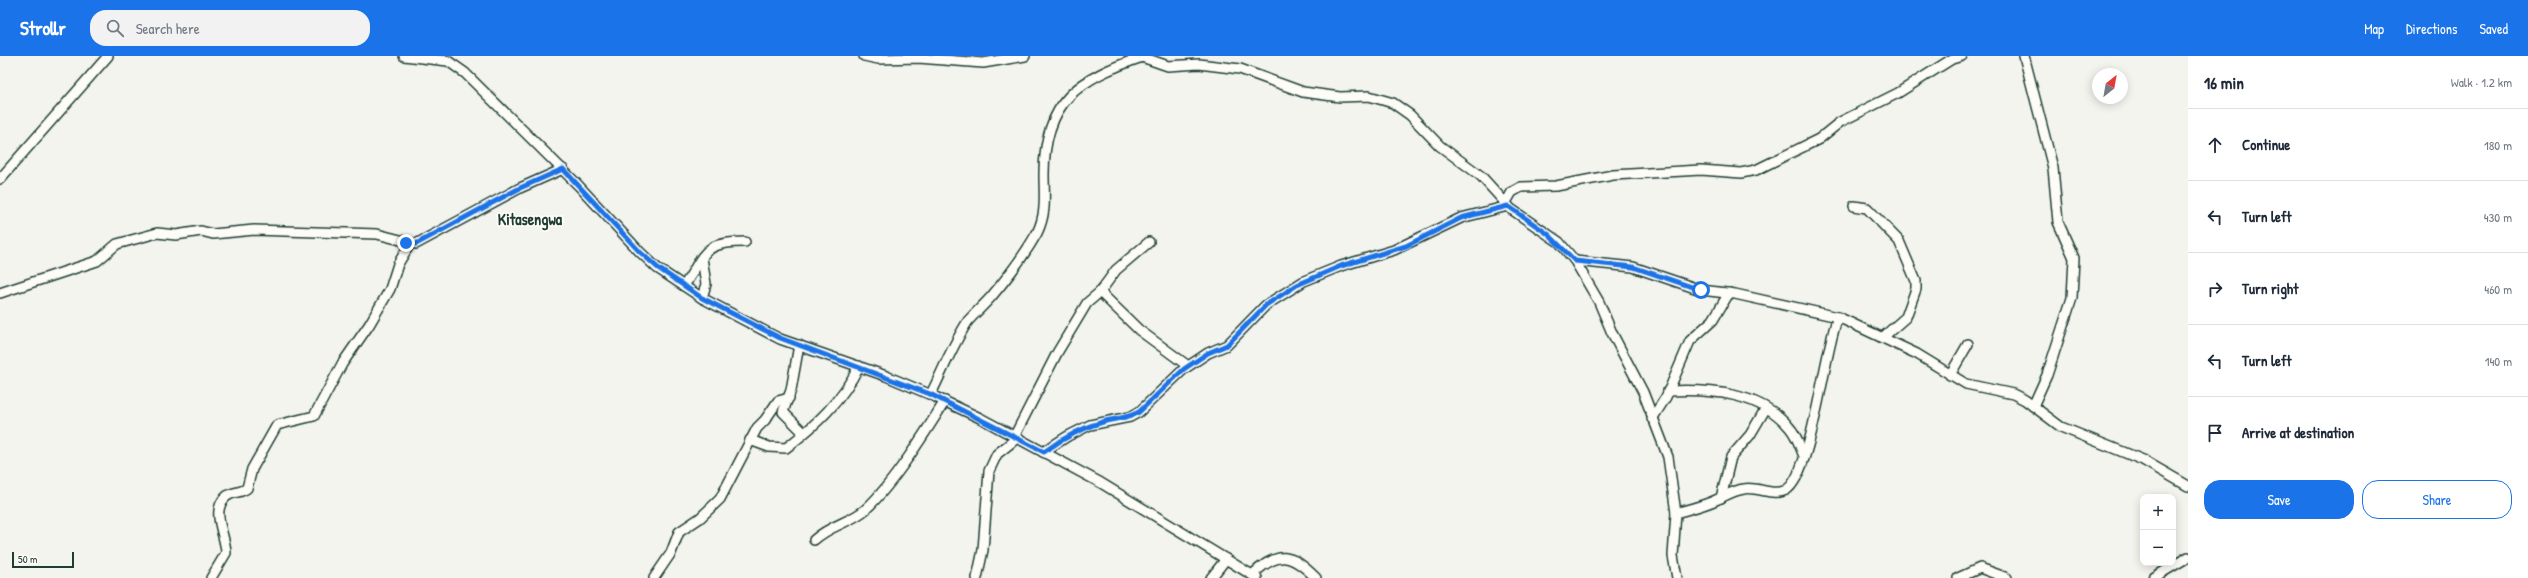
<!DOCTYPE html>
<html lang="en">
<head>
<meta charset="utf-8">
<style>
  body { margin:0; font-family:"Patrick Hand",sans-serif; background:#f2f2f3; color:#1f2937 }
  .controls { position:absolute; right:12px; bottom:12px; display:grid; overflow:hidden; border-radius:8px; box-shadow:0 2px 10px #0003 }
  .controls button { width:36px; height:36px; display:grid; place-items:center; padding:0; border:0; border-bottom:1px solid #e0e1e3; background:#fff; color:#1f2937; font:20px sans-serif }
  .compass { position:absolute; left:2092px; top:12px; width:36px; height:36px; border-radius:50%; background:#fff; box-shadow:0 2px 10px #0003; rotate:31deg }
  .scale { position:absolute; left:12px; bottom:10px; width:62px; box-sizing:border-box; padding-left:4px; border:2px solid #1f3d34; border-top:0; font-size:11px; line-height:14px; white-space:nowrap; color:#1f3d34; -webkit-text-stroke:3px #fdfcf7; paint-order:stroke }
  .stop { position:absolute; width:12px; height:12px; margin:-9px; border:3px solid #1a73e8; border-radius:50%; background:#fff }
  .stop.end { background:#1a73e8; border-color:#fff; box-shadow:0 1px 4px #0008 }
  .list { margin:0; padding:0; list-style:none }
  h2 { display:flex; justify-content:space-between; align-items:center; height:52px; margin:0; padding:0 16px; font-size:17px }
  h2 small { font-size:13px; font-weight:400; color:#747a83 }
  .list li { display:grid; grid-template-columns:26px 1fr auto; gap:12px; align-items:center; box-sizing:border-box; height:72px; padding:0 16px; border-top:1px solid #e0e1e3 }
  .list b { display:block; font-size:15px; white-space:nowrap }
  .list em { font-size:13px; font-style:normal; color:#747a83 }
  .actions { display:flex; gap:8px; padding:12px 16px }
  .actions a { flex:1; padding:9px 0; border:1px solid #1a73e8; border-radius:16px; text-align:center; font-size:14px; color:#1a73e8 }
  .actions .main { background:#1a73e8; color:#fff }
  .icon { flex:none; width:22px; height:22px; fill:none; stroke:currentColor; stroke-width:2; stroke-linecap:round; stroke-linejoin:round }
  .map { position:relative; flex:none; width:2188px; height:522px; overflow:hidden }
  header { display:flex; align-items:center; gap:24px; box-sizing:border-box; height:56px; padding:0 20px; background:#1a73e8; color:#fff }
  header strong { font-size:19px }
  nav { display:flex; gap:22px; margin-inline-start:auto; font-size:14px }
  .search { width:280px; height:36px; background:#f2f2f3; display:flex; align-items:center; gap:10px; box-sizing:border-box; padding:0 14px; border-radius:16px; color:#747a83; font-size:15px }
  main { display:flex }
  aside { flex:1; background:#fff }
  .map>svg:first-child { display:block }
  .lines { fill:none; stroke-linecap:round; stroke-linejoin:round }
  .street-casing { stroke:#1f3d34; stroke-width:12 }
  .street { stroke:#fdfcf7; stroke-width:9 }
  .route { stroke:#1a73e8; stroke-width:5 }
  .labels { text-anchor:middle; stroke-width:3.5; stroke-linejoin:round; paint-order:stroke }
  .quarter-label { font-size:16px; font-weight:bold; fill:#1f3d34; stroke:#fdfcf7 }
</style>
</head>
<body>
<header>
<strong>Strollr</strong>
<div class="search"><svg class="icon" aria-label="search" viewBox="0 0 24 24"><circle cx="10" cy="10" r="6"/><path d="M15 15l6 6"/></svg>Search here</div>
<nav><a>Map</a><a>Directions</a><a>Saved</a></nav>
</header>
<main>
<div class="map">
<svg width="2188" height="522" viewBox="0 0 2188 522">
  <rect width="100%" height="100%" fill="#f4f4ef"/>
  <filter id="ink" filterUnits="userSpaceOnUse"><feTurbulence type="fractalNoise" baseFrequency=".025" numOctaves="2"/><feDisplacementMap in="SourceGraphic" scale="8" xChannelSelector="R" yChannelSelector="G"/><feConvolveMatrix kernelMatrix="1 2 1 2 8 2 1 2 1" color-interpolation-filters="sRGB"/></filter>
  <g filter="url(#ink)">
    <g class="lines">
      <g class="street-casing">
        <g id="street">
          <polyline points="404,0 448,5 465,17 578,129 640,196 657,212 702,242 780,283 886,320 929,338 980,362 1101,427 1257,522"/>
          <polyline points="864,0 878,3 918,2 983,7 1025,0"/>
          <polyline points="1139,0 1168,10 1199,8 1240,13 1303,36 1340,41 1369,40 1393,47 1410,59 1440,90 1481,120 1511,153 1559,186 1575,205 1599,246 1612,277 1643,336 1668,401 1676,457 1673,500 1677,522"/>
          <polyline points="2024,0 2053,112 2058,166 2074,202 2072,242 2047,319 2033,350"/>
          <polyline points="0,123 108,0"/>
          <polyline points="1505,148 1512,136 1521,131 1556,130 1613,119 1701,114 1741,117 1756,114 1819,83 1840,66 1898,37 1952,3 1962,0"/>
          <polyline points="1854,150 1867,152 1899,185 1916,225 1916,233 1906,261 1882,282"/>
          <polyline points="702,202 706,228 702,242"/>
          <polyline points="1575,205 1633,211 1701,234 1735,238 1838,261 1917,298 1966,328 2013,338 2025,344 2061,371 2143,404 2188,430"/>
          <path d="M684,230C706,197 702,186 745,186"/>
          <polyline points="1100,236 1139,274 1188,310"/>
          <polyline points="0,237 97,205 117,188 157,177 176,179 201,175 213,178 254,174 377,178 416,188 520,132 563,113"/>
          <polyline points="799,289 791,334 783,356 804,377"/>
          <polyline points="1950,319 1968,288"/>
          <path d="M1668,335C1710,333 1761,336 1790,372C1797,380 1800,391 1804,400"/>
          <path d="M931,338C943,314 953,288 968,265C975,257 984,249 991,241C1008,221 1024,200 1037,177C1047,157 1044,139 1044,118C1044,44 1079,23 1142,1"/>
          <polyline points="1652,363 1666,341 1690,285 1713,264 1729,237"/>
          <polyline points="1014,381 1057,297 1087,247 1100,236 1116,214 1149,186"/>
          <path d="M750,384L769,391L786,392C816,369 842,345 859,310"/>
          <polyline points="1043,396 1068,380 1090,369 1130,361 1139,356 1184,313 1208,297 1227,289 1266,249 1304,225 1341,210 1394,194 1461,162 1508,150"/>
          <polyline points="1721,442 1731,401 1750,379 1766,352"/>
          <path d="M1676,457C1689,453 1703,450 1716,444C1725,440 1734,434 1744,433C1757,430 1773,441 1786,434C1812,419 1824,294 1838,261"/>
          <path d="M814,484C832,468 850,467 866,453C893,428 925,377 945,345"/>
          <path d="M1252,519C1278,494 1291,497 1316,522"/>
          <path d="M211,522L226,497C226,479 209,454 227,440C234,435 242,437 247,432L252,413L277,369L314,360L342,308L369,269L390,233L398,208L410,188"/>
          <polyline points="654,522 671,497 679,476 700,462 720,443 757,372 765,364 778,345 789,342"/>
          <polyline points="977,522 983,494 989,415 997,398 1017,382"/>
          <polyline points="1211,522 1226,503"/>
          <polyline points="1958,522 1980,512 2007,522"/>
          <polyline points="2153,522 2188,501"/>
        </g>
      </g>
      <use href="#street" class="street"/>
    </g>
  </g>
  <g class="lines" filter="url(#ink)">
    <path class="route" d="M406,187L416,188L520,132L563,113L640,196L658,212L702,242L780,282L930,338L1044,396C1063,382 1083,371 1106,365C1117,362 1129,362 1139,356L1184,313L1208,297L1227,289L1266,249L1297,229L1341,210L1406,190L1461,162L1508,150L1548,178L1575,205L1633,211L1701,234"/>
  </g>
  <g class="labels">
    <g class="quarter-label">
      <text x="530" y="169">Kitasengwa</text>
    </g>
  </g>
</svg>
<div class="controls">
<button>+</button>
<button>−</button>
</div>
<svg class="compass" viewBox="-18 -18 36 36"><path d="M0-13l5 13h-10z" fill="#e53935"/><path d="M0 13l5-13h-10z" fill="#747a83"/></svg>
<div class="scale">50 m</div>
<div class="stop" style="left:1701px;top:234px"></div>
<div class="stop end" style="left:406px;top:187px"></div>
</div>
<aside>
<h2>16 min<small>Walk · 1.2 km</small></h2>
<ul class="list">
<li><svg class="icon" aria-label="ahead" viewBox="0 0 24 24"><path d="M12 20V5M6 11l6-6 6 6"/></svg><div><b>Continue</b></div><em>180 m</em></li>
<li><svg class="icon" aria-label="left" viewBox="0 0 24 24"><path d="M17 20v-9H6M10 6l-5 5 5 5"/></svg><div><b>Turn left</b></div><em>430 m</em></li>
<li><svg class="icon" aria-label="right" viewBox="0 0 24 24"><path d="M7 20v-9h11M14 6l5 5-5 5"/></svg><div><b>Turn right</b></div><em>460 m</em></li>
<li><svg class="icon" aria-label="left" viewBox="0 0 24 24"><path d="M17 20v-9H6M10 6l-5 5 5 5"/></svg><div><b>Turn left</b></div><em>140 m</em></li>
<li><svg class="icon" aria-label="arrive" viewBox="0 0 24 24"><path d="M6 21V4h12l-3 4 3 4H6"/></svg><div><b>Arrive at destination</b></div></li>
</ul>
<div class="actions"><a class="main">Save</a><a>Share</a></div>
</aside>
</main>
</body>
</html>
